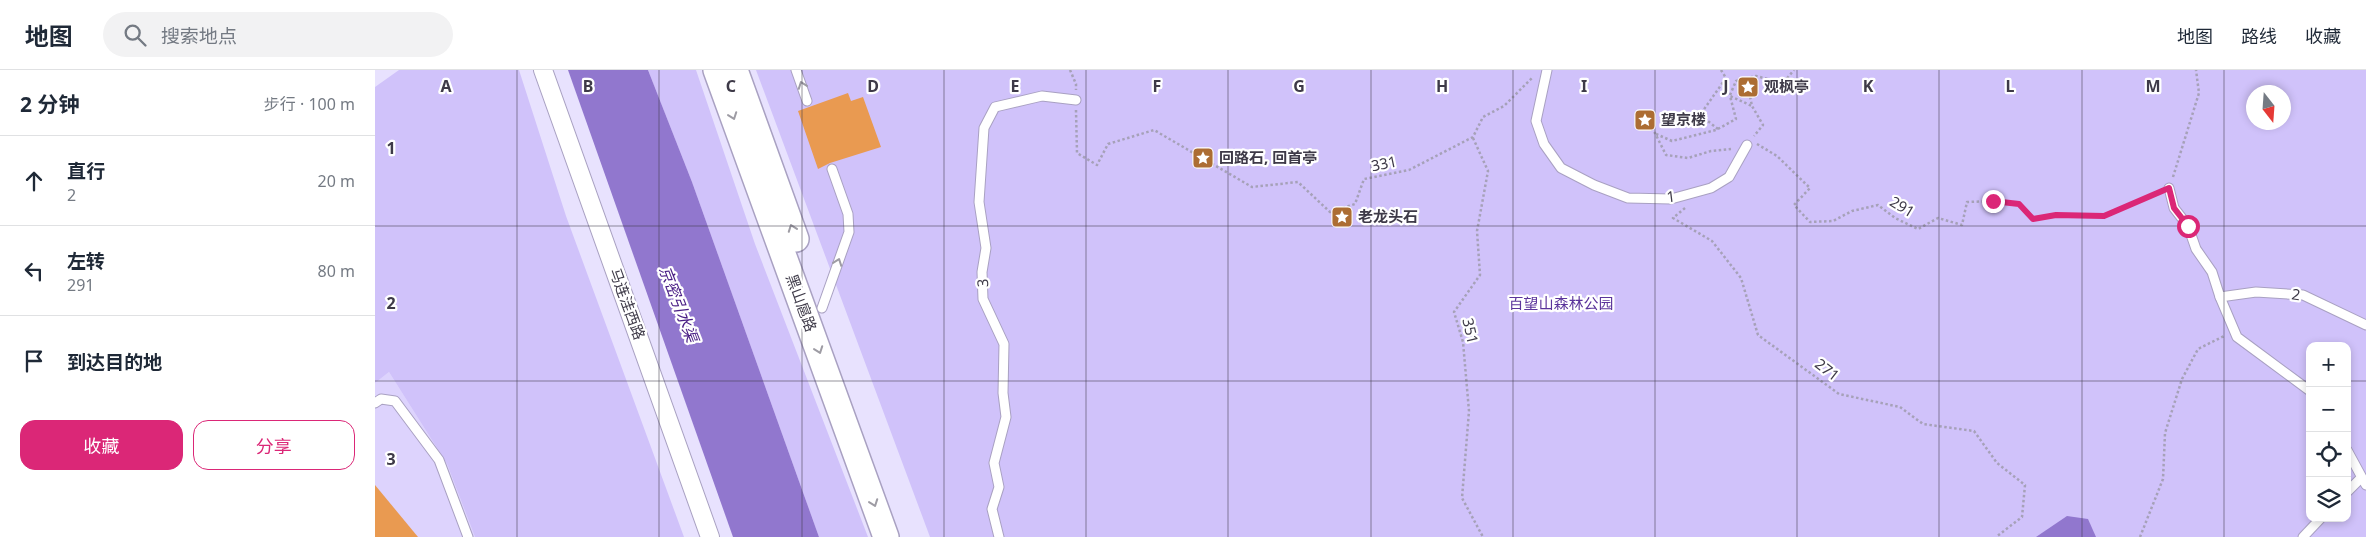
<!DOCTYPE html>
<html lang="zh">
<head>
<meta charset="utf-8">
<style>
  body { margin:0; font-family:"Noto Sans","Noto Sans SC",sans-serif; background:#f2f2f3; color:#1f2937 }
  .controls { position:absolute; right:15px; bottom:15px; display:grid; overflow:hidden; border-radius:10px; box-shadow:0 2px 8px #0003 }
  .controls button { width:45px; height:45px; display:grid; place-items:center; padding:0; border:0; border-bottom:1px solid #e0e1e3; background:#fff; color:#1f2937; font:25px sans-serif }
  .compass { position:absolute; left:1871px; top:15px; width:45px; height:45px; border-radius:50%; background:#fff; box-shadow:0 2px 8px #0003; rotate:163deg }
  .stop { position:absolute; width:15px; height:15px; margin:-11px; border:4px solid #db2777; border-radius:50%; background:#fff }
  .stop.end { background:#db2777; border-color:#fff; box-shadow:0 1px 5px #0008 }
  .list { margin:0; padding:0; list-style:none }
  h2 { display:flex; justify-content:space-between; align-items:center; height:65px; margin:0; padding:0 20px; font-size:21px }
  h2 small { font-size:16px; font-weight:400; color:#747a83 }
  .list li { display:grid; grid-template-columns:32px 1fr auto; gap:15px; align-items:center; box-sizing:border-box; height:90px; padding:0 20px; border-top:1px solid #e0e1e3 }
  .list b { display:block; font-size:19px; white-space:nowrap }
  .list p { margin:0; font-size:16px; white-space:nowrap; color:#747a83 }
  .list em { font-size:16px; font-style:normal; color:#747a83 }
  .actions { display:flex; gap:10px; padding:15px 20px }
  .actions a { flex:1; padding:11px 0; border:1px solid #db2777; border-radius:15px; text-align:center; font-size:18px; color:#db2777 }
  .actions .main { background:#db2777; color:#fff }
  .icon { flex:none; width:28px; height:28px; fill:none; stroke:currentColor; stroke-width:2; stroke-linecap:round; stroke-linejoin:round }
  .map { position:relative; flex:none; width:1991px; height:467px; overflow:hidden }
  header { display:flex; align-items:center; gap:30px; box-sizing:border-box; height:70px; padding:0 25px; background:#fff; border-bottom:1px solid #e0e1e3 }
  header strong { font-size:24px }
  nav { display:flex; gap:28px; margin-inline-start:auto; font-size:18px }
  .search { width:350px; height:45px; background:#f2f2f3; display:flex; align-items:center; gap:12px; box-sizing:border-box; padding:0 18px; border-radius:28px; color:#747a83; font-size:19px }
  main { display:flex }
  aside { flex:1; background:#fff }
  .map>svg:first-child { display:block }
  .built { fill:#ddd3fd }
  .green { fill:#d0c2fa; fill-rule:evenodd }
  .water { fill:#9177ce }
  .building { fill:#e99a51 }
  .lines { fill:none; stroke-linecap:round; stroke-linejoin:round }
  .service-casing { stroke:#a9a1c2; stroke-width:11 }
  .minor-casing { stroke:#a9a1c2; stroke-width:20 }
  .secondary-casing { stroke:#a9a1c2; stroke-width:28 }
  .path { stroke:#a6a1b8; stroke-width:2.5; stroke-dasharray:2.5 2.5; stroke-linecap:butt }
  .service { stroke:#fff; stroke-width:9 }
  .minor { stroke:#fff; stroke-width:18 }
  .secondary { stroke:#fff; stroke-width:25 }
  .oneway { stroke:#9e9ca4 }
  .route { stroke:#db2777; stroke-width:6 }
  .grid { fill:none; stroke:#3e3a48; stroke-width:1; stroke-opacity:0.55 }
  .labels { text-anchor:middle; stroke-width:4.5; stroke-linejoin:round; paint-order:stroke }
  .poi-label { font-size:15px; font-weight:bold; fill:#3e3a48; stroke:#fff; text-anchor:start }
  .street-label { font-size:15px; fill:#3e3a48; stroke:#fff }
  .park-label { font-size:15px; fill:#5b349b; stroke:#fff }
  .water-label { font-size:16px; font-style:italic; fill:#481c84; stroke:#fff }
  .grid-label { font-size:16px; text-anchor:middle; font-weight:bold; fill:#3e3a48; stroke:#fff; stroke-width:4.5; stroke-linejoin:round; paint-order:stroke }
</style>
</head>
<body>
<header>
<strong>地图</strong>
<div class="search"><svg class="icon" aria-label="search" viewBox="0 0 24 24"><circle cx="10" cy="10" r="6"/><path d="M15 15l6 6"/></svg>搜索地点</div>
<nav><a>地图</a><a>路线</a><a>收藏</a></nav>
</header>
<main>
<aside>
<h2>2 分钟<small>步行 · 100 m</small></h2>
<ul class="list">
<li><svg class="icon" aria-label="ahead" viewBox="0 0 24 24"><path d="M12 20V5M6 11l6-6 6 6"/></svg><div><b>直行</b><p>2</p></div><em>20 m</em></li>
<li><svg class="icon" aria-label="left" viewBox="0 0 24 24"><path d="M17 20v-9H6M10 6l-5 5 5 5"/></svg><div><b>左转</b><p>291</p></div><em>80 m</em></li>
<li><svg class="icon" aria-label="arrive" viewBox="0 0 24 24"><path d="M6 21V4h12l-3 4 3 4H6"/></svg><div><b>到达目的地</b></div></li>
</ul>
<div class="actions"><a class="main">收藏</a><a>分享</a></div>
</aside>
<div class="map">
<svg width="1991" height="467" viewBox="0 0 1991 467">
  <rect width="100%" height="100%" fill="#e8e2fe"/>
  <polygon class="built" points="14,302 72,394 100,467 0,467 0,313"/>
  <g class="green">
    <polygon points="24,0 144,0 191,146 309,467 100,467 72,394 14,302 0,313 0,17"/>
    <polygon points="273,0 321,0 380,174 493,467 444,467 317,112"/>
    <path d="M381,0H1991V467H555ZM1878,22H1908V52H1878ZM1935,276H1972V448H1935Z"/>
  </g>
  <g class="water">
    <polygon points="193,0 273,0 317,112 444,467 358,467"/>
    <polygon points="1692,446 1713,449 1721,467 1661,467"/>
  </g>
  <g class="building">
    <polygon points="473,23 476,31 488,27 506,77 455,93 443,99 423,41"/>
    <polygon points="0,415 43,467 0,467"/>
  </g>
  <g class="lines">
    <g class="service-casing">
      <g id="service">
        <polyline points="421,0 432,31"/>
        <polyline points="1172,0 1161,51 1169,74 1186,98 1219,115 1253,128 1296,129 1336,118 1354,107 1372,75"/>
        <polyline points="1794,118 1799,138 1813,156 1821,179 1837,202 1845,227 1862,267 1935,321"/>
        <polyline points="1845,227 1881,222 1928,225 1991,255"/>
        <polyline points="447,238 474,162 473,144 457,99"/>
        <polyline points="0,333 6,329 20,331 64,390 93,467"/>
        <polyline points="1972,380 1991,415"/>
        <polyline points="1972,422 1986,408"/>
        <polyline points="624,467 617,439 624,417 619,393 631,347 628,323 629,274 608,229 607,202 611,178 604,132 609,58 620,37 667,26 701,30"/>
        <polyline points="1928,467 1946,448"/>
      </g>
    </g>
    <g class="minor-casing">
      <polyline id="minor" points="168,0 335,467"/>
    </g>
    <g class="secondary-casing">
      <g id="secondary">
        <polyline points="341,0 511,467"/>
        <polyline points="360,0 421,169"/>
      </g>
    </g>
    <g class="path">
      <polyline points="695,0 701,14 701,20"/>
      <polyline points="1373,17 1377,36 1388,55 1379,66"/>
      <polyline points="1355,25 1361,11 1381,6 1408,13 1419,0"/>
      <polyline points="701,40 702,83 722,95 733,74 779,60 877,117 923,112 955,142 980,134 989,109 1034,100 1098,67 1108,47 1129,36 1158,7"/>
      <polyline points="1270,50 1280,63 1291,85 1313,88 1336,81 1356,79"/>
      <polyline points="1343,59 1325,45 1351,8 1346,0"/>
      <polyline points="1281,64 1297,71 1341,60 1361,49 1355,26 1377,36"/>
      <polyline points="1098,68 1113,101 1102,161 1105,205 1079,242 1088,272 1094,341 1087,428 1108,467"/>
      <polyline points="1382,74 1402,86 1435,118 1419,135 1435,152 1458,151 1477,141 1503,135 1520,148 1543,159 1563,148 1587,155 1592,132 1618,131 1644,135 1658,149 1681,145 1729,146 1784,123"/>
      <polyline points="1798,107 1824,23 1821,0"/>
      <polyline points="1310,138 1298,148 1337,171 1366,208 1383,265 1464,324 1525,337 1548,354 1599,361 1622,393 1650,415 1647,447 1621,467"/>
      <polyline points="1765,467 1788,409 1790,363 1807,309 1823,279 1849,266"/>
    </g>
    <use href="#service" class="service"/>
    <use href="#minor" class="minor"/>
    <use href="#secondary" class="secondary"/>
  </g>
  <defs><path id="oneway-chevron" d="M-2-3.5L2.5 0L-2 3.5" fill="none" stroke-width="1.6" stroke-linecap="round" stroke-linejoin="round" transform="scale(1.25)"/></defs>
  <g class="oneway">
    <use href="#oneway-chevron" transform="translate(427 15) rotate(-110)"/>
    <use href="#oneway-chevron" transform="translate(358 46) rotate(70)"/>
    <use href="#oneway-chevron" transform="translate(417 158) rotate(-110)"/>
    <use href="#oneway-chevron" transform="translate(463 192) rotate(-70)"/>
    <use href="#oneway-chevron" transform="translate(444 280) rotate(70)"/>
    <use href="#oneway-chevron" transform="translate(499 433) rotate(70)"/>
  </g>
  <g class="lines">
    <polyline class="route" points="1618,131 1644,134 1658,149 1681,145 1729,146 1794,118 1799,138 1813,156"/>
  </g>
  <path class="grid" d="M142,0V467M284,0V467M427,0V467M569,0V467M711,0V467M853,0V467M996,0V467M1138,0V467M1280,0V467M1422,0V467M1564,0V467M1707,0V467M1849,0V467M0,156H1991M0,311H1935M1972,311H1991"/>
  <defs>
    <g id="sight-square" transform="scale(1.125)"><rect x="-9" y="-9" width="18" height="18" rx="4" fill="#ac6d33" stroke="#fff"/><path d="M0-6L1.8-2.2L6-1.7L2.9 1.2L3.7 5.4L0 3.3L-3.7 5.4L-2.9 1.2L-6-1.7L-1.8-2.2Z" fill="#fff"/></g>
  </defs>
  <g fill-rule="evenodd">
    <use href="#sight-square" x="1373" y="17"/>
    <use href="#sight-square" x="1270" y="50"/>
    <use href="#sight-square" x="828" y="88"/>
    <use href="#sight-square" x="967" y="147"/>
  </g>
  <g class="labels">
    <g class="poi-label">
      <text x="1389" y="22">观枫亭</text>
      <text x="1286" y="55">望京楼</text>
      <text x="844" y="93">回路石, 回首亭</text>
      <text x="983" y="152">老龙头石</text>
    </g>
    <g class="street-label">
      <text transform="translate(1009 94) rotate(-12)" y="5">331</text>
      <text transform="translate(1296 127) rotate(-7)" y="5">1</text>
      <text transform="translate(1527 137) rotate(31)" y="5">291</text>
      <text transform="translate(608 213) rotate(-92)" y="5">3</text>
      <text transform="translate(1921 225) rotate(8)" y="5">2</text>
      <text transform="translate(426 233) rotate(70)" y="5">黑山扈路</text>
      <text transform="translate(252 234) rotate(70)" y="5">马连洼西路</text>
      <text transform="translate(1095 261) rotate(77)" y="5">351</text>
      <text transform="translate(1452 300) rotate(38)" y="5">271</text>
    </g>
    <g class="park-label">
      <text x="1186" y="239">百望山森林公园</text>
    </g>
    <g class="water-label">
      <text transform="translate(304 234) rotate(69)" y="6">京密引水渠</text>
    </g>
  </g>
  <g class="grid-label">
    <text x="71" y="22">A</text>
    <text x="213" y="22">B</text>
    <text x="356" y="22">C</text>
    <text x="498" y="22">D</text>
    <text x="640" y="22">E</text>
    <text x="782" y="22">F</text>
    <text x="924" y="22">G</text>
    <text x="1067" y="22">H</text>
    <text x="1209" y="22">I</text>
    <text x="1351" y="22">J</text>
    <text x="1493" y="22">K</text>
    <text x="1635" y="22">L</text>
    <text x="1778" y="22">M</text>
    <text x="16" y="84">1</text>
    <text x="16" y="239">2</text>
    <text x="16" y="395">3</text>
  </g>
</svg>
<div class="controls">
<button>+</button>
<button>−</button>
<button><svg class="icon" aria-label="locate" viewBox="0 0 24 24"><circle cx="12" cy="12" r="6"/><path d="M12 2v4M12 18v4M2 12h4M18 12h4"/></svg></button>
<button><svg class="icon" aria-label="layers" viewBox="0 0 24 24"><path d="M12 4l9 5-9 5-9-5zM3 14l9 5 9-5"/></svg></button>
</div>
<svg class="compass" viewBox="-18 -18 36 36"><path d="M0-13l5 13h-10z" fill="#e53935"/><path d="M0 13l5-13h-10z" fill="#747a83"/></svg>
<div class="stop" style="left:1813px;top:156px"></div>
<div class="stop end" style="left:1618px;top:131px"></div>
</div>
</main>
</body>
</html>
